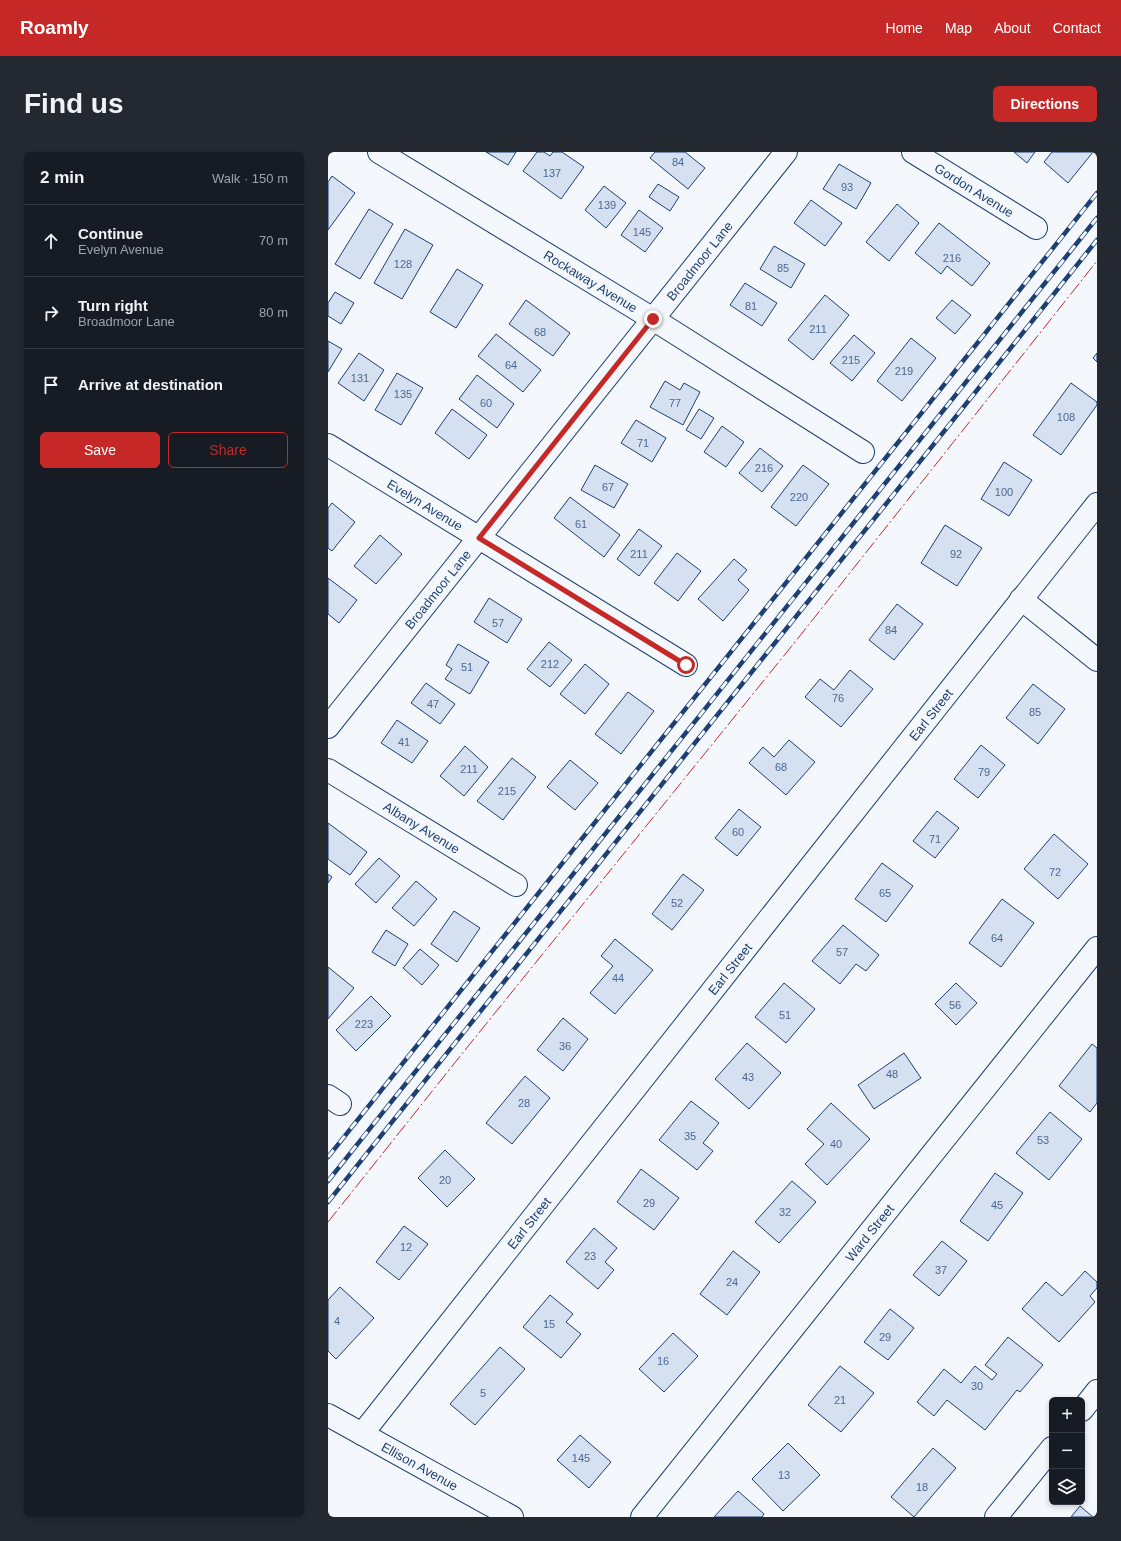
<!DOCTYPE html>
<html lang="en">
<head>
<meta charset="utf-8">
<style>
  body { margin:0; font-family:Arial,sans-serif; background:#242831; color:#f1f3f6 }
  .controls { position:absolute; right:12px; bottom:12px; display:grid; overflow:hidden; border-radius:6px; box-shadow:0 2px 6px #0003 }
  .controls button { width:36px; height:36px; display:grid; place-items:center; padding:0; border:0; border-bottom:1px solid #363941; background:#171b24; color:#f1f3f6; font:20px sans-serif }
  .stop { position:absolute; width:12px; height:12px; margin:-9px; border:3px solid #c62828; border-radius:50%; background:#fff }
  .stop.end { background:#c62828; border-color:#fff; box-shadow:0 1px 4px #0008 }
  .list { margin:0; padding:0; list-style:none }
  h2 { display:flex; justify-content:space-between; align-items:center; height:52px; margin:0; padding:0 16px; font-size:17px }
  h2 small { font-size:13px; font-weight:400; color:#9ea1a6 }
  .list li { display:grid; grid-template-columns:26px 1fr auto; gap:12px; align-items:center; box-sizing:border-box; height:72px; padding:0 16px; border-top:1px solid #363941 }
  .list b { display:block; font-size:15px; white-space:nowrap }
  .list p { margin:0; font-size:13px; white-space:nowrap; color:#9ea1a6 }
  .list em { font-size:13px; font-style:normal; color:#9ea1a6 }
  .actions { display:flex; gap:8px; padding:12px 16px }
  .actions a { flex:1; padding:9px 0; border:1px solid #c62828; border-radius:6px; text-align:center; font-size:14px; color:#c62828 }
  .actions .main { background:#c62828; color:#fff }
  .icon { flex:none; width:22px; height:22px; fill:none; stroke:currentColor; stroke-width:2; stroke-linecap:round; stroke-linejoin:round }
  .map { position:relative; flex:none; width:769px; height:1365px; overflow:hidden; border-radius:6px }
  header { display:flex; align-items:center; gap:24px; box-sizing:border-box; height:56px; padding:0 20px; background:#c62828; color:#fff }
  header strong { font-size:19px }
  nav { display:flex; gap:22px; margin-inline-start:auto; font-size:14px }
  .intro { display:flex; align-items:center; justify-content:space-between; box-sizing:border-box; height:96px; padding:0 24px }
  h1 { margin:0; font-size:28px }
  .button { padding:10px 18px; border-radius:6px; background:#c62828; color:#fff; font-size:14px; font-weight:700 }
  main { display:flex; gap:24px; padding:0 24px }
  aside { flex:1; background:#171b24; border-radius:6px; box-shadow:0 2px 6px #0003 }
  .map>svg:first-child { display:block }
  .building { fill:#d5e0f0; stroke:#1d3f73 }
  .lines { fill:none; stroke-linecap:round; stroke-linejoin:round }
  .minor-casing { stroke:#1d3f73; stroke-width:24 }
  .tertiary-casing { stroke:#1d3f73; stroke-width:24 }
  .minor { stroke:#f4f7fb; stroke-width:22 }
  .tertiary { stroke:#f4f7fb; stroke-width:22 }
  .rail-casing { stroke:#1d3f73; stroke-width:4.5 }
  .rail { stroke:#f4f7fb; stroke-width:3; stroke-dasharray:9; stroke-linecap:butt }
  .power { stroke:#c62828; stroke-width:1; stroke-dasharray:14 3 2 3; stroke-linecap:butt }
  .route { stroke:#c62828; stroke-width:5 }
  .labels { text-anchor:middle; stroke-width:3; stroke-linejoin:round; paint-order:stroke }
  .number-label { font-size:11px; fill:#4b6792 }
  .street-label { font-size:13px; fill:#1d3f73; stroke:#f4f7fb }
</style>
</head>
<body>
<header>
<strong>Roamly</strong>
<nav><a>Home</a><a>Map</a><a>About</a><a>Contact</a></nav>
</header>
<div class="intro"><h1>Find us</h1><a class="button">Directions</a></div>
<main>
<aside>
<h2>2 min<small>Walk · 150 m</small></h2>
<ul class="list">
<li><svg class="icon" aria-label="ahead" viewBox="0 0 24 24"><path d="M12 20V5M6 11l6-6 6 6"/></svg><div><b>Continue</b><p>Evelyn Avenue</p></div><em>70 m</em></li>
<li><svg class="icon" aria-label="right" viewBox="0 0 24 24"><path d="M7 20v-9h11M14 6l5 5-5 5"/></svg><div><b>Turn right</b><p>Broadmoor Lane</p></div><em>80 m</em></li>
<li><svg class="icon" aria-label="arrive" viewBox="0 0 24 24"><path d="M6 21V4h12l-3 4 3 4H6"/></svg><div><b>Arrive at destination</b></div></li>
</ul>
<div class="actions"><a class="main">Save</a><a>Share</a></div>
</aside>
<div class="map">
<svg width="769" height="1365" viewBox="0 0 769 1365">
  <rect width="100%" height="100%" fill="#f4f7fb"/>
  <g class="building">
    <polygon points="158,0 188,0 180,13"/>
    <polygon points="209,0 216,0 222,4 225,0 234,0 256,15 233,47 195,19"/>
    <polygon points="327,0 357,0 377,16 360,37 322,6"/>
    <polygon points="686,0 707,0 699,11"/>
    <polygon points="724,0 765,0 740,31 716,10"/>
    <polygon points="511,12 543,31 528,57 495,37"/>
    <polygon points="4,24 27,41 0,78 0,30"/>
    <polygon points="330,32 351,45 342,59 321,45"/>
    <polygon points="276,34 298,51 278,76 257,58"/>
    <polygon points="483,48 514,71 497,94 466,71"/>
    <polygon points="569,52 591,71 561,109 538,90"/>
    <polygon points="41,57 65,72 32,127 7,112"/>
    <polygon points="311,58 335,76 317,100 293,83"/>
    <polygon points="611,71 662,111 644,134 619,114 613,122 587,101"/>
    <polygon points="77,77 105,93 74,147 46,131"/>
    <polygon points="446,94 477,112 463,136 432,117"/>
    <polygon points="129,117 155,133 128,176 102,160"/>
    <polygon points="417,131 449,151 434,174 402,153"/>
    <polygon points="7,140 26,151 13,172 0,164 0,151"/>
    <polygon points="497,143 521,163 485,208 460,188"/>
    <polygon points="198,148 242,181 225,204 181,172"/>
    <polygon points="624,148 643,163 627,182 608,166"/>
    <polygon points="168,182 213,218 195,240 150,204"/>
    <polygon points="526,183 547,201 524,229 502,211"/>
    <polygon points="583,186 608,206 574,249 549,229"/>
    <polygon points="0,189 14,197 0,220"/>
    <polygon points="31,201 56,218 36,249 10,231"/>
    <polygon points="769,201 769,210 765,206"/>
    <polygon points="69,221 95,236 73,273 47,258"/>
    <polygon points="149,223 186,252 169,276 131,247"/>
    <polygon points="337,229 352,238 356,231 372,240 355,273 322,255"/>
    <polygon points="743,231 769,250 769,253 733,303 705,283"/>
    <polygon points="124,257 159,283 141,307 107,281"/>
    <polygon points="371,257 386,266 373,287 358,278"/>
    <polygon points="308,268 338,286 324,310 293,291"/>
    <polygon points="394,274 416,290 398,315 376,300"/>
    <polygon points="432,296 455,314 434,340 411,321"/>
    <polygon points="676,310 704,328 681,364 653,347"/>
    <polygon points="267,313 300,332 286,356 253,338"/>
    <polygon points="475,313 501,332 468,374 443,355"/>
    <polygon points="242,345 292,383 276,405 226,366"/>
    <polygon points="4,351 27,370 4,399 0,396 0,356"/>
    <polygon points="617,373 654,396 629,434 593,411"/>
    <polygon points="311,377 334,394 311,424 289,407"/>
    <polygon points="52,383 74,402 48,432 26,414"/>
    <polygon points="349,401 373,419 350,449 326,431"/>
    <polygon points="406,407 419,418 410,428 421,438 395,469 370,447"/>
    <polygon points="0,426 29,448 11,471 0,462"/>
    <polygon points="161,446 194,467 179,491 146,470"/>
    <polygon points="569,452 595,472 566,508 541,488"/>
    <polygon points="221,490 244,508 222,535 199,517"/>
    <polygon points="130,492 161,510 142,542 117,527 124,517 118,513"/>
    <polygon points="257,512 281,532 257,562 232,542"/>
    <polygon points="522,518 545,537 513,575 477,545 492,527 506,538"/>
    <polygon points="98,531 127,552 112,572 83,551"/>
    <polygon points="705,532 737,557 710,592 678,566"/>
    <polygon points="300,540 326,559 293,602 267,582"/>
    <polygon points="69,568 100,589 84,611 53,591"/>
    <polygon points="461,588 487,610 458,643 421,611 435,595 446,605"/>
    <polygon points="653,593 677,613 650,646 626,627"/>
    <polygon points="137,594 160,615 136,644 112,624"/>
    <polygon points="184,606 208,625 175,668 149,649"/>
    <polygon points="242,608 270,631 247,658 219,635"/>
    <polygon points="411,657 433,675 409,704 387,686"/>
    <polygon points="609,659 631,676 607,706 585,689"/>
    <polygon points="0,671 39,700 22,723 0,707"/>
    <polygon points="726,682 760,712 730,747 696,717"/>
    <polygon points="51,706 72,724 48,751 27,732"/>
    <polygon points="554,711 585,734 558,770 527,747"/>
    <polygon points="0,722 4,725 0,731"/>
    <polygon points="355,722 376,738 344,778 324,762"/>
    <polygon points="88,729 109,747 86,774 64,756"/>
    <polygon points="674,747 706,771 673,815 641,791"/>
    <polygon points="126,759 152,776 129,810 103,792"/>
    <polygon points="515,773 551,803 538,819 528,812 512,832 484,809"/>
    <polygon points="58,778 80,792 67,814 44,800"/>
    <polygon points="287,787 325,818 287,862 262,841 285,814 273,804"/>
    <polygon points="92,797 111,813 94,833 75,816"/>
    <polygon points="0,815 26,836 0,867"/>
    <polygon points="456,831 487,857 458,891 427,865"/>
    <polygon points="628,831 649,851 628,873 607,852"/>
    <polygon points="43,844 63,864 28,899 8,878"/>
    <polygon points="235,866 260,887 235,919 209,898"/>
    <polygon points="419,891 453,921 421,957 387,927"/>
    <polygon points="764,892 769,896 769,951 762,960 731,934"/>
    <polygon points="576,901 593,926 546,957 530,933"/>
    <polygon points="197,924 222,946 184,992 158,971"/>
    <polygon points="363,949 391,971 375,991 385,999 369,1018 331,988"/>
    <polygon points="503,951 542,987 499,1033 477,1012 496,992 479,977"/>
    <polygon points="722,960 754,987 721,1028 688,1001"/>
    <polygon points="117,998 147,1027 119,1055 90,1026"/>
    <polygon points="313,1017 351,1046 326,1078 289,1050"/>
    <polygon points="667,1021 695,1041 660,1089 632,1069"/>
    <polygon points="464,1029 488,1050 451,1091 427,1070"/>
    <polygon points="76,1074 100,1092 71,1128 48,1110"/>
    <polygon points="266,1076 289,1096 277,1110 286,1118 270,1137 238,1110"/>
    <polygon points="614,1089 639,1109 611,1144 585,1123"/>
    <polygon points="405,1099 432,1120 399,1163 372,1142"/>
    <polygon points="757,1119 769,1130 769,1136 762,1144 767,1150 731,1190 694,1157 718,1130 734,1144"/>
    <polygon points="12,1135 46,1166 8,1207 0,1199 0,1148"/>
    <polygon points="222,1143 245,1162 238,1170 253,1182 233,1206 195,1175"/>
    <polygon points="562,1157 586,1176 560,1208 536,1190"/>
    <polygon points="345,1181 370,1204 336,1240 311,1217"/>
    <polygon points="680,1185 715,1213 692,1240 689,1238 657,1278 619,1248 606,1264 589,1250 616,1217 633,1231 647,1214 664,1228 669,1222 657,1213"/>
    <polygon points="172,1195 197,1217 147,1273 122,1252"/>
    <polygon points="512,1214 546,1241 513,1280 480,1253"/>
    <polygon points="252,1283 283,1310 261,1336 229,1308"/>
    <polygon points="460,1291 492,1323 455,1359 424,1327"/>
    <polygon points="605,1296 628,1316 586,1365 563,1345"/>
    <polygon points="410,1339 436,1362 434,1365 386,1365"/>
    <polygon points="752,1354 765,1365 743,1365"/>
  </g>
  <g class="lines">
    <g class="minor-casing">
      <g id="minor">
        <path id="s1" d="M51,0L325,167L535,300"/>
        <path id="s2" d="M585,0L708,76"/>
        <path id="s3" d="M0,293L358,513"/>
        <polyline points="693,447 769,508"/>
        <path id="s4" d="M0,575L458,0"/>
        <path id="s5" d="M0,618L188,733"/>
        <polyline points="0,944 12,952"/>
        <polyline points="754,1258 769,1239"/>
        <path id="s6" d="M34,1282L769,352"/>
        <path id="s7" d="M314,1365L769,796"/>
        <polyline points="668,1365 724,1296"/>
      </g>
    </g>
    <g class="tertiary-casing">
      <g id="tertiary">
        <path id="s8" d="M0,1263L184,1365"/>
      </g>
    </g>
    <use href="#minor" class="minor"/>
    <use href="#tertiary" class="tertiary"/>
    <g class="rail-casing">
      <g id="rail">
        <polyline points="0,1005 769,41"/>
        <polyline points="0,1029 769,66"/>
        <polyline points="0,1050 769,88"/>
      </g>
    </g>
    <use href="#rail" class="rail"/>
    <polyline class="power" points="0,1070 133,903 471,485 769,109"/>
  </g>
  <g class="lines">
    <polyline class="route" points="325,167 151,386 358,513"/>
  </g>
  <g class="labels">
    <g class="number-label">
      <text x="350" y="14">84</text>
      <text x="224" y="25">137</text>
      <text x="519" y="39">93</text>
      <text x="279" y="57">139</text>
      <text x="314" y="84">145</text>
      <text x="624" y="110">216</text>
      <text x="75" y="116">128</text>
      <text x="455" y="120">85</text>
      <text x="423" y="158">81</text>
      <text x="490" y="181">211</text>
      <text x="212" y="184">68</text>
      <text x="523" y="212">215</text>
      <text x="183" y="217">64</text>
      <text x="576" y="223">219</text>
      <text x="32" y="230">131</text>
      <text x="75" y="246">135</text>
      <text x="158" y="255">60</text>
      <text x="347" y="255">77</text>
      <text x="738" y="269">108</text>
      <text x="315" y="295">71</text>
      <text x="436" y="320">216</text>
      <text x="280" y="339">67</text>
      <text x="676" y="344">100</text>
      <text x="471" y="349">220</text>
      <text x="253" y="376">61</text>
      <text x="311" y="406">211</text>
      <text x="628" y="406">92</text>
      <text x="170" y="475">57</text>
      <text x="563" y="482">84</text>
      <text x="222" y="516">212</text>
      <text x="139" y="519">51</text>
      <text x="510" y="550">76</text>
      <text x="105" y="556">47</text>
      <text x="707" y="564">85</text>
      <text x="76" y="594">41</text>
      <text x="453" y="619">68</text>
      <text x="141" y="621">211</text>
      <text x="656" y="624">79</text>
      <text x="179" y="643">215</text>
      <text x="410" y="684">60</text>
      <text x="607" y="691">71</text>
      <text x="727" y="724">72</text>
      <text x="557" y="745">65</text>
      <text x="349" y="755">52</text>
      <text x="669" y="790">64</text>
      <text x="514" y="804">57</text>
      <text x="290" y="830">44</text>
      <text x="627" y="857">56</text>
      <text x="457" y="867">51</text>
      <text x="36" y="876">223</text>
      <text x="237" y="898">36</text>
      <text x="564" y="926">48</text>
      <text x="420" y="929">43</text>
      <text x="196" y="955">28</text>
      <text x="362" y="988">35</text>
      <text x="715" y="992">53</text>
      <text x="508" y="996">40</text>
      <text x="117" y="1032">20</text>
      <text x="321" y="1055">29</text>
      <text x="669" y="1057">45</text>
      <text x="457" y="1064">32</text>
      <text x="78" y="1099">12</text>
      <text x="262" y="1108">23</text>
      <text x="613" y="1122">37</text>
      <text x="404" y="1134">24</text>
      <text x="9" y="1173">4</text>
      <text x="221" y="1176">15</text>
      <text x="557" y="1189">29</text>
      <text x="335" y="1213">16</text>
      <text x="649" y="1238">30</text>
      <text x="155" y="1245">5</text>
      <text x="512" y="1252">21</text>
      <text x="253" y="1310">145</text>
      <text x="456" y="1327">13</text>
      <text x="594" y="1339">18</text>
    </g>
    <g class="street-label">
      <text dy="5" stroke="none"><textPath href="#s2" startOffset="72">Gordon Avenue</textPath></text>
      <text dy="5" stroke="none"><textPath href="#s4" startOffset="596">Broadmoor Lane</textPath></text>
      <text dy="5" stroke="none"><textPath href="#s1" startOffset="248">Rockaway Avenue</textPath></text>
      <text dy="5" stroke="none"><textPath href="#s3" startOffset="114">Evelyn Avenue</textPath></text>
      <text dy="5" stroke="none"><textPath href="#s4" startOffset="176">Broadmoor Lane</textPath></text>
      <text dy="5" stroke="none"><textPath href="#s6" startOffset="917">Earl Street</textPath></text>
      <text dy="5" stroke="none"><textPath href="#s5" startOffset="110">Albany Avenue</textPath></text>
      <text dy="5" stroke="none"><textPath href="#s6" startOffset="593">Earl Street</textPath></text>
      <text dy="5" stroke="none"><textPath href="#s6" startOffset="269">Earl Street</textPath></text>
      <text dy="5" stroke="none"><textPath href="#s7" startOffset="364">Ward Street</textPath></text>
      <text dy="5" stroke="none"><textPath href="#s8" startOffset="105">Ellison Avenue</textPath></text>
    </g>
  </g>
</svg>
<div class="controls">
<button>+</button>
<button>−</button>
<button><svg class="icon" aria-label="layers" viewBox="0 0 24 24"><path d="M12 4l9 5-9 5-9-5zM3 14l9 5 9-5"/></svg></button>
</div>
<div class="stop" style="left:358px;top:513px"></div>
<div class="stop end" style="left:325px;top:167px"></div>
</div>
</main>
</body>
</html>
